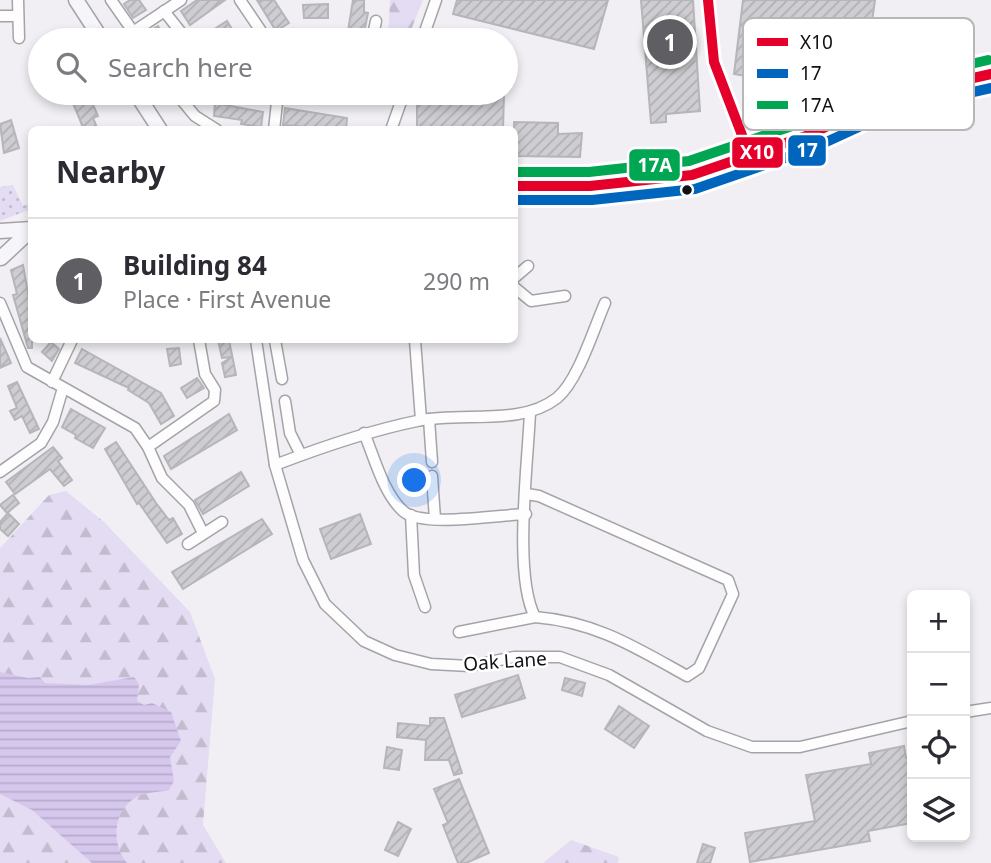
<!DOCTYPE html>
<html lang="en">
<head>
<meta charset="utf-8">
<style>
  body { margin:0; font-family:"Noto Sans",sans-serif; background:#f7f7f7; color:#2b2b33 }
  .controls { position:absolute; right:21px; bottom:21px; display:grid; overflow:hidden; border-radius:10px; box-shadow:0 4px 10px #0003 }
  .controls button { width:63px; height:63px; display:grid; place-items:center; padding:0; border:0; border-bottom:2px solid #e1e1e2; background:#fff; color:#2b2b33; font:35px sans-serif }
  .you { position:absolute; left:415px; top:481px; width:24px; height:24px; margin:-18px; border:5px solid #fff; border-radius:50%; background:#1a73e8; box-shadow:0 0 0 10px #1a73e833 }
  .badge { display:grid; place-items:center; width:46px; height:46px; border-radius:50%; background:#5f5e62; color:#fff; font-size:23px; font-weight:700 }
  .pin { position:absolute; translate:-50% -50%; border:4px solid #fff; box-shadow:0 2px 7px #0006 }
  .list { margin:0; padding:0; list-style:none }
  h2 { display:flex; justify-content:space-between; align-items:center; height:91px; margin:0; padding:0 28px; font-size:30px }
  h2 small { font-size:23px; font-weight:400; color:#7c7c81 }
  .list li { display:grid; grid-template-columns:46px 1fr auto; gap:21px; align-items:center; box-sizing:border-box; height:126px; padding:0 28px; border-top:2px solid #e1e1e2 }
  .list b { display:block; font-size:26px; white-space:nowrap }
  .list p { margin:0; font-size:23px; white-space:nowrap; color:#7c7c81 }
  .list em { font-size:23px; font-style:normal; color:#7c7c81 }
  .icon { flex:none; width:38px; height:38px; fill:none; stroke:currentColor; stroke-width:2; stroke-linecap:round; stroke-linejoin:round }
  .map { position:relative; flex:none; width:991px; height:863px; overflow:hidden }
  .search { position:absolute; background:#fff; box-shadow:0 4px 10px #0003; left:28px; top:28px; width:490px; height:77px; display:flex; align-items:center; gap:18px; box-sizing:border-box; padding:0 24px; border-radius:38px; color:#7c7c81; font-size:26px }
  .panel { position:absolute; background:#fff; box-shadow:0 4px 10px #0003; left:28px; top:126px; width:490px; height:217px; border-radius:10px }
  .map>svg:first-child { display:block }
  .green { fill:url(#green-dots) }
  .forest { fill:url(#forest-firs) }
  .water { fill:url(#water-rules) }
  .building { fill:url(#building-hatch); stroke:#b6b5b9; stroke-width:2 }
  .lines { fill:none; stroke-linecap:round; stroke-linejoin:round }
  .street-casing { stroke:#a5a3a8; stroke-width:13 }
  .secondary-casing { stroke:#a5a3a8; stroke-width:17 }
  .street { stroke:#fdfdfd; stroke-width:10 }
  .secondary { stroke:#f6f5f9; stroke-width:14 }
  .bus-1-casing { stroke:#fff; stroke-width:16 }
  .bus-2-casing { stroke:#fff; stroke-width:16 }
  .bus-3-casing { stroke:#fff; stroke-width:16 }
  .bus-1 { stroke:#e4002b; stroke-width:10 }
  .bus-2 { stroke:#0065bd; stroke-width:10 }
  .bus-3 { stroke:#00a651; stroke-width:10 }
  .bus-dot { fill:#111014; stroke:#fff; stroke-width:2.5 }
  .labels { text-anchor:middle; stroke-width:5; stroke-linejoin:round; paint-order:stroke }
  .street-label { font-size:19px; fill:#111014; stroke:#fff }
  .key { fill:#fff; stroke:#b8b7b8; stroke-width:2 }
  .key-label { font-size:19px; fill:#111014 }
  .line-badge { stroke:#fff; stroke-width:2.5 }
  .badge-label { font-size:19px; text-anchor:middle; font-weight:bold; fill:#fff }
</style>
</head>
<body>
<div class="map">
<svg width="991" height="863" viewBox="0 0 991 863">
  <defs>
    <pattern id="green-dots" width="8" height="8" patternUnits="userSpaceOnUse" patternTransform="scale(1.75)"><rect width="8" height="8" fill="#e4dcf2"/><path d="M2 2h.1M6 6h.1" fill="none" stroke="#c3bccf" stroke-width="1.8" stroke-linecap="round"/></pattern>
    <pattern id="forest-firs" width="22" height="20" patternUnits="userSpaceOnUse" patternTransform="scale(1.75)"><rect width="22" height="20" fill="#e4dcf2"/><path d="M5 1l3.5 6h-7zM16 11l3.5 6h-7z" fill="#c3bccf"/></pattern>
    <pattern id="water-rules" width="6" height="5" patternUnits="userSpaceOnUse" patternTransform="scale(1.75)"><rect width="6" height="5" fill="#d6c8ed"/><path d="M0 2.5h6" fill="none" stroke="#b7abca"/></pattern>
    <pattern id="building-hatch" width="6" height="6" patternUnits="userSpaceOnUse" patternTransform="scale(1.75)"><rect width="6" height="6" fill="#cecdd1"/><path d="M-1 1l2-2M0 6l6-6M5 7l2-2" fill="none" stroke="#b0afb3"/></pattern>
  </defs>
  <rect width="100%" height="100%" fill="#f1eff4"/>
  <polygon class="green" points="13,185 23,206 31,203 31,209 0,221 0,187"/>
  <g class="forest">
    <polygon points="390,0 423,0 407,40 388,40"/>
    <polygon points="66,491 104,522 190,612 215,679 203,825 226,863 0,863 0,548 49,495"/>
    <polygon points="571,840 619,857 618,863 543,863"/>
  </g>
  <path class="water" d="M0,672L28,678L40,677L45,683L88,685L134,677L139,684L137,701L144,705L152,703L171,712L181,741L170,757L174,781L169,790C160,792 149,792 141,795C113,806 110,843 127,863H92L32,810L0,794Z"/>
  <g class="building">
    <polygon points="130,0 139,0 146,10 133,18 124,4"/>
    <polygon points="197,0 225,0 190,25 181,11"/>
    <polygon points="257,0 274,0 289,23 276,31"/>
    <polygon points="353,0 364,0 364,12 368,13 364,33 348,31"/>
    <polygon points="457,0 608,0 594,49 453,14"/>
    <polygon points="641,0 693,0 700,111 666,114 666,122 651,123"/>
    <polygon points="743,0 875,0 872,22 839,19 832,98 749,91 751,77 734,74"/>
    <polygon points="328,4 328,18 304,18 303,5"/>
    <polygon points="227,21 232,29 237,40 220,40 213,30"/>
    <polygon points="158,26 166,40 147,40 144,34"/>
    <polygon points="73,93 88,93 98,116 93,118 98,130 84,130 73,103 77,101"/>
    <polygon points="417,93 504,93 503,130 417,130"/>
    <polygon points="215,103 263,112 261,127 241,124 242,120 214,116"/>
    <polygon points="285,108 347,118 346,130 283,125"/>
    <polygon points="11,120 19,148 4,153 0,124"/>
    <polygon points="514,122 558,123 558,134 582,133 580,157 514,156"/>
    <polygon points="23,265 32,316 32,348 28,348 13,295 17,294 11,270"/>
    <polygon points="0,338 11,363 0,368"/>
    <polygon points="218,340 229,340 236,375 225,377 222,363 232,357 222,358"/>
    <polygon points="51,342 59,349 52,361 42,352"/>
    <polygon points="179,348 181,364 170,366 167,349"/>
    <polygon points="82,349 161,393 174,416 161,424 149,403 128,390 129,388 75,363"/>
    <polygon points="197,378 204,388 187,398 181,388"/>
    <polygon points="17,382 39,429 30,433 22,416 15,420 10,411 17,408 8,386"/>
    <polygon points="71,409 105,428 93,448 75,438 76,435 62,427"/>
    <polygon points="229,414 237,430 171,469 164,456"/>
    <polygon points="116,442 156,503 169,520 173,518 182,534 167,543 139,503 137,504 105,449"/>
    <polygon points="53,447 62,458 58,461 72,480 64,486 50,469 15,494 6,482"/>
    <polygon points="241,472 249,486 203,514 195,500"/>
    <polygon points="13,495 19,503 7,513 0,505"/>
    <polygon points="8,513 19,524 8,536 0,529 0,522"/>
    <polygon points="360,514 371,544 331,559 320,529"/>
    <polygon points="262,519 272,534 183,589 172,572"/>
    <polygon points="518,675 525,698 462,717 455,695"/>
    <polygon points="565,678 585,683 582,696 562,690"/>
    <polygon points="619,706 649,726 634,748 605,729"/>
    <polygon points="430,718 444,718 462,773 454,775 449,760 425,760 426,740 397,737 398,723 430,726"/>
    <polygon points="904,746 906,758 912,757 912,823 868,831 870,841 750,862 745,833 815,821 806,775 871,764 869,753"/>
    <polygon points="387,747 402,750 399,770 384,768"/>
    <polygon points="459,779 489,853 466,863 458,863 443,825 448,823 434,789"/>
    <polygon points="398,822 411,829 398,856 385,850"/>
    <polygon points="703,844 715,848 710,863 697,863"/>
  </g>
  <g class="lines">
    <g class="street-casing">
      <g id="street">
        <polyline points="18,0 19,38"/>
        <polyline points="111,0 139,40"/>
        <polyline points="240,0 267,40"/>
        <polyline points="708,0 714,62 750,156"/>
        <polyline points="164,11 187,40"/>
        <polyline points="0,16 18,16"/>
        <polyline points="133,32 181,0"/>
        <polyline points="293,40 317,36 341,40"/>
        <polyline points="372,40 376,21"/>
        <polyline points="422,40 436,0"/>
        <polyline points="176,93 195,116 217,130"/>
        <polyline points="241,93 278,95"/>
        <polyline points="274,130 278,93"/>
        <polyline points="391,130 404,93"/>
        <polyline points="514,278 528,266"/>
        <polyline points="514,287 531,301 565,296"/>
        <polyline points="0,303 27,367 135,428 148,447 162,478 189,505 203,533"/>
        <polyline points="256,340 275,465 303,560 325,604 364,641 395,655 431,664 470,666 514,657 560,657 609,675 707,731 752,747 800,747 912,721"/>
        <polyline points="275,340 282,379"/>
        <polyline points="415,340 421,420"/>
        <polyline points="52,382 72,340"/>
        <polyline points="285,401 290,433 301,455"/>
        <polyline points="429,419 432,462"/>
        <path d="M364,433C374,456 383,493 403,511C421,528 499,515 526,514"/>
        <polyline points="148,447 214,401 215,390 205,374 199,340"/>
        <path d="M275,465C322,447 368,431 417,421C461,411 520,427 557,398C578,381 594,328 605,303"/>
        <polyline points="0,472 41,443 53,422 63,388"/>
        <polyline points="432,476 435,519"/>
        <path d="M527,494L539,496L728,580L733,594L699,668L687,676C635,647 596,622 535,617C513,575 528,463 530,412"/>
        <polyline points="411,515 414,575 425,607"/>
        <polyline points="188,544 222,522"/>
        <polyline points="459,632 535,617"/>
        <polyline points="965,712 991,708"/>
      </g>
    </g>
    <g class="secondary-casing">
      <g id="secondary">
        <polyline points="76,0 102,40"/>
        <polyline points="136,93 160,130"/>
        <polyline points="514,186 590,186 692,175 806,136 894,96 991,74"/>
        <polyline points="0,231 32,229"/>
        <polyline points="1,258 32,229"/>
      </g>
    </g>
    <use href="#street" class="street"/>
    <use href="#secondary" class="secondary"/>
    <g class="bus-1-casing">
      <g id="bus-1">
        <polyline points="708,0 714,62 750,156"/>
        <polyline points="514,186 590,186 692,175 806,136 894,96 991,74"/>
      </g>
    </g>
    <g class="bus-2-casing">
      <polyline id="bus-2" points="514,200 592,200 695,189 811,149 898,109 991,88"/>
    </g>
    <g class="bus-3-casing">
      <polyline id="bus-3" points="514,172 589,172 689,161 801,123 890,83 988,60"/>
    </g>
    <use href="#bus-1" class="bus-1"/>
    <use href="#bus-2" class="bus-2"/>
    <use href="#bus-3" class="bus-3"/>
  </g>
  <circle class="bus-dot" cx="687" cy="190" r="6"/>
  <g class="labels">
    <g class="street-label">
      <text transform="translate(505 661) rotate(-4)" y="7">Oak Lane</text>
    </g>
  </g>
  <rect x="743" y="18" width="231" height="112" rx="10" class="key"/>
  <rect x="757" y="38" width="31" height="8" fill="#e4002b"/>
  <rect x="757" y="69" width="31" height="9" fill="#0065bd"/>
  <rect x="757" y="101" width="31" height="8" fill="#00a651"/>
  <g class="key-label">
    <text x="800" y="49">X10</text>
    <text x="800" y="80">17</text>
    <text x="800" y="112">17A</text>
  </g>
  <g class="line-badge">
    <rect x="787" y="134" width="40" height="33" rx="7" fill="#0065bd"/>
    <rect x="731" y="136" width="53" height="33" rx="7" fill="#e4002b"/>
    <rect x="628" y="148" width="53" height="34" rx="7" fill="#00a651"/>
  </g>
  <g class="badge-label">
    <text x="807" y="157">17</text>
    <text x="757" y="159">X10</text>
    <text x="655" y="172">17A</text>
  </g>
</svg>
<div class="controls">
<button>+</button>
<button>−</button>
<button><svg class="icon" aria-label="locate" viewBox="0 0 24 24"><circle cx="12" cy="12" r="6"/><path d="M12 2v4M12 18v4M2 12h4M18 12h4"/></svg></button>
<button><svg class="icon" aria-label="layers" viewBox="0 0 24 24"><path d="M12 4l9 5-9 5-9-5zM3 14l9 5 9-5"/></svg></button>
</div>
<div class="you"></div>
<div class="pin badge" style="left:670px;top:42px">1</div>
<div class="search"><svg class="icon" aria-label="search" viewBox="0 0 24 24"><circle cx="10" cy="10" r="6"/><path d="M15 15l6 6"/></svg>Search here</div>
<section class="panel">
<h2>Nearby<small></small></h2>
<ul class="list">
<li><span class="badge">1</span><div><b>Building 84</b><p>Place · First Avenue</p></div><em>290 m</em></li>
</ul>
</section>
</div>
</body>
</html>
